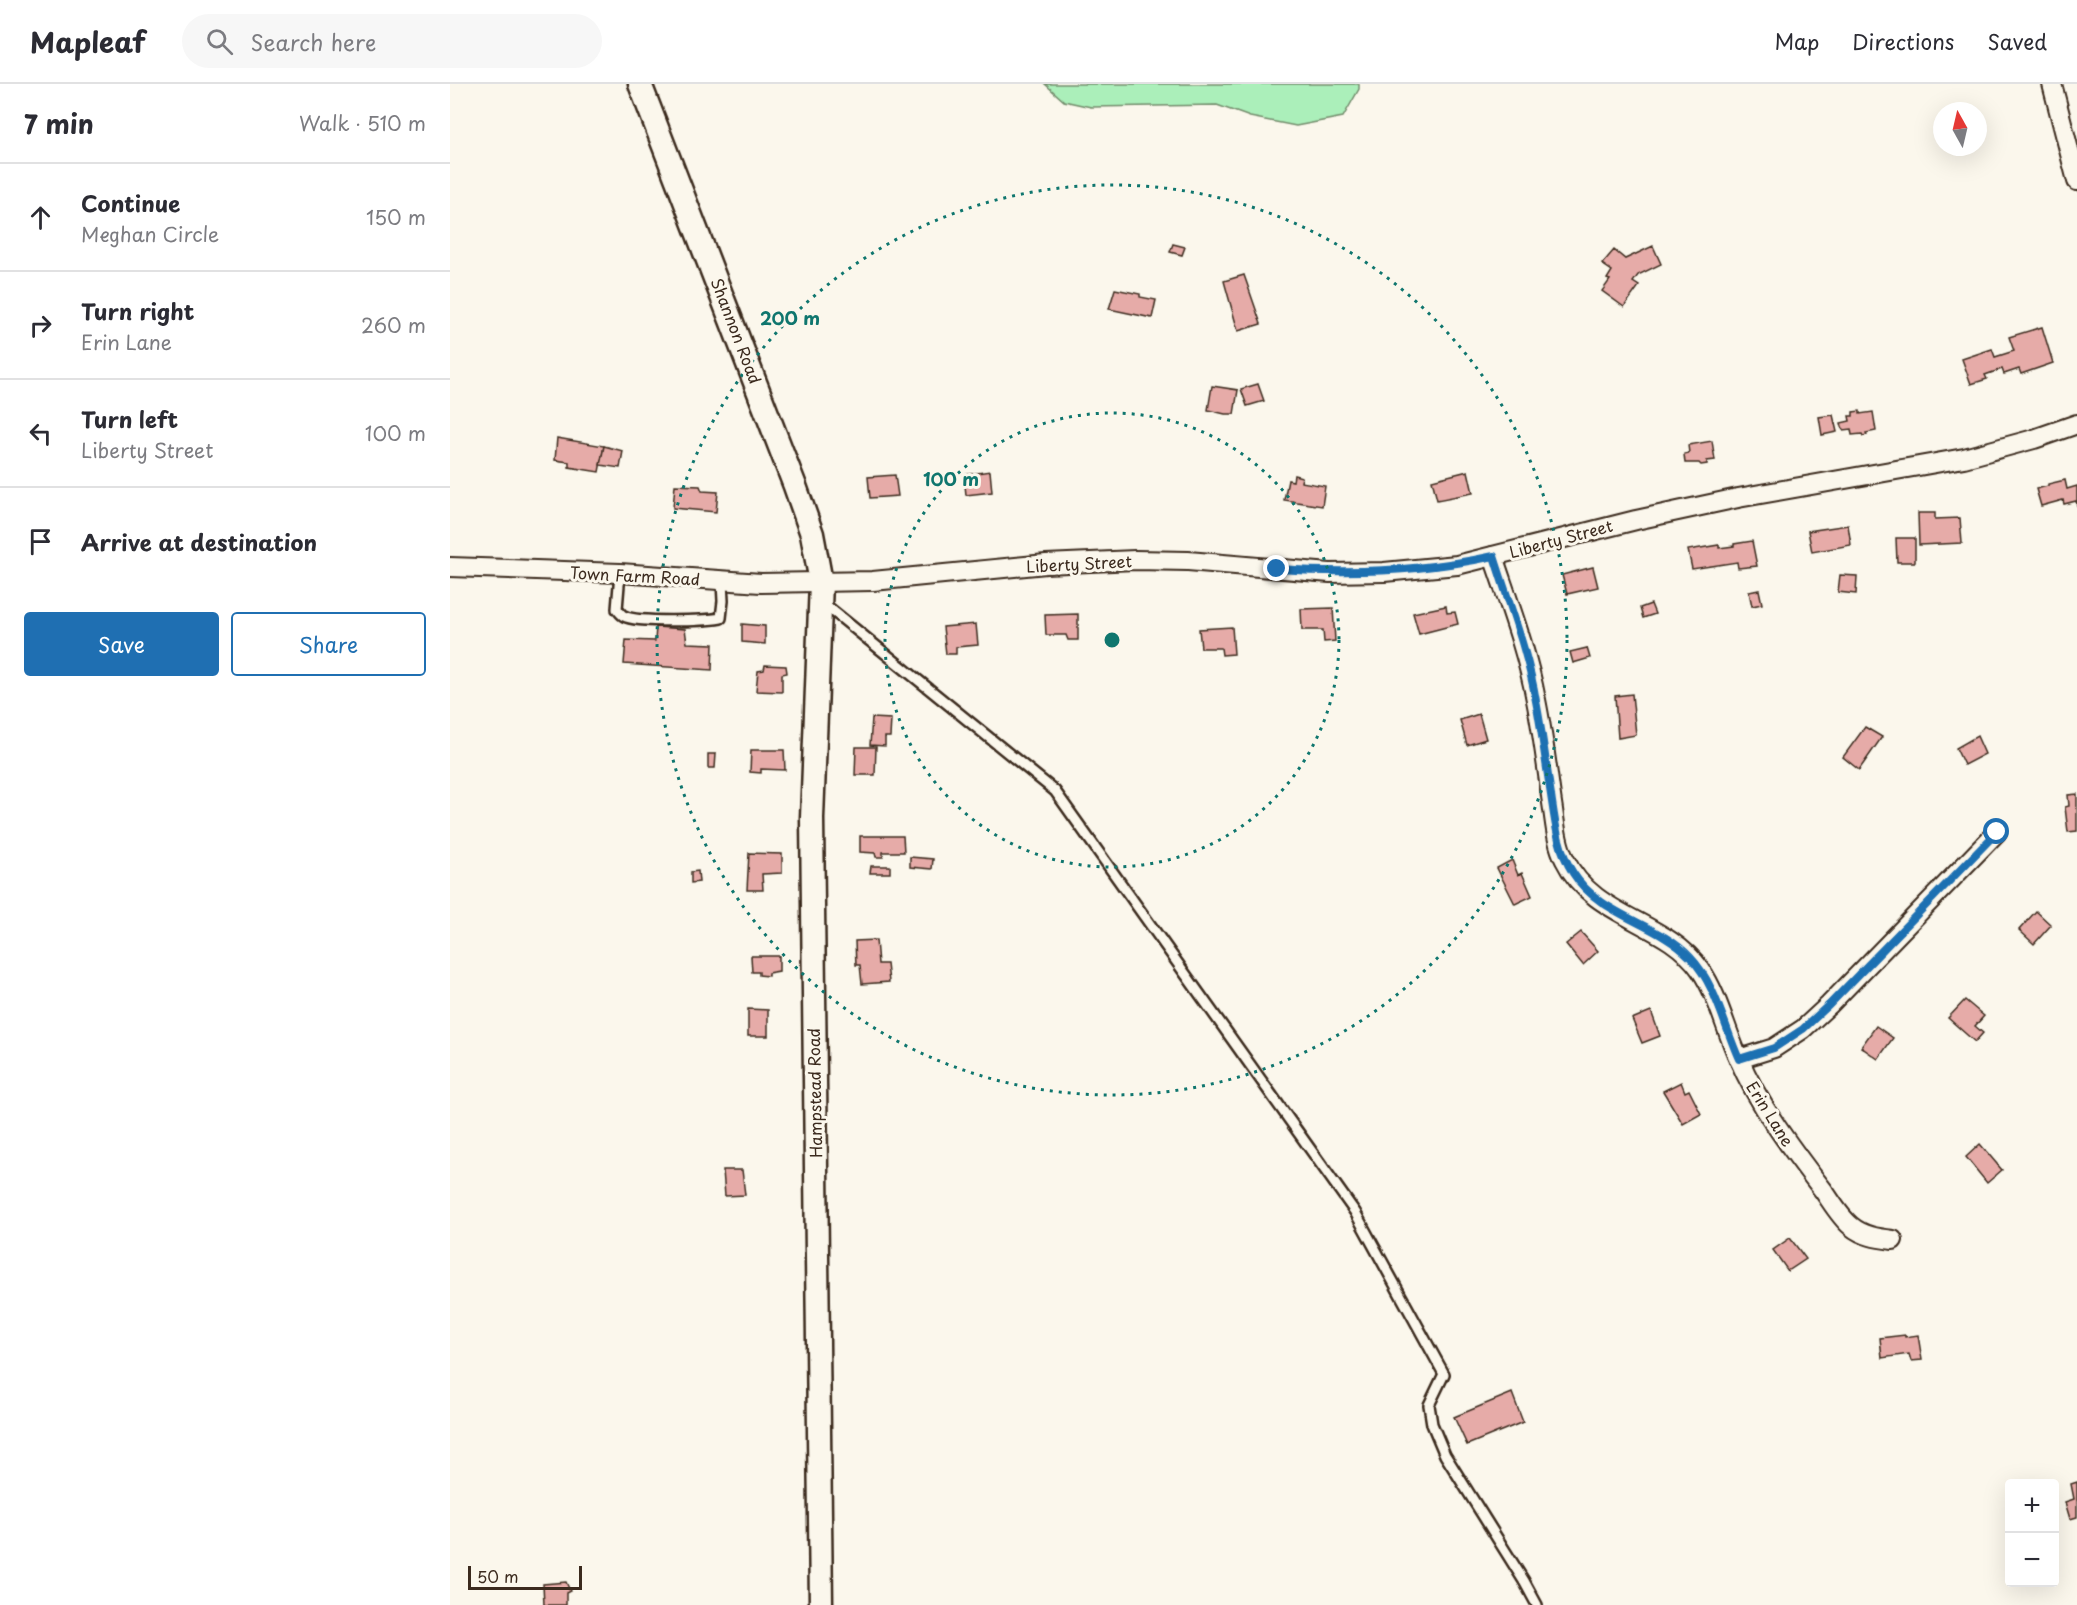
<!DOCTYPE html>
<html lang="en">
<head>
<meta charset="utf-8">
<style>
  body { margin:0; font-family:"Playpen Sans",sans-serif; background:#f7f7f7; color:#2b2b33 }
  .controls { position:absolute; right:18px; bottom:18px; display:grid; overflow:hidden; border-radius:6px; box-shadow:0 6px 24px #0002 }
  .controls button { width:54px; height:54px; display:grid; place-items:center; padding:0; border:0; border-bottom:2px solid #e1e1e2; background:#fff; color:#2b2b33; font:30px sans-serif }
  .compass { position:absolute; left:1483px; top:18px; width:54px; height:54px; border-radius:50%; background:#fff; box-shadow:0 6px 24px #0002; rotate:352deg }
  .scale { position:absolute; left:18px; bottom:15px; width:114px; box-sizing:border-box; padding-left:6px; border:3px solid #3b2a1e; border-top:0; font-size:16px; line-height:21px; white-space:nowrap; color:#3b2a1e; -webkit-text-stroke:4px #fbf7ec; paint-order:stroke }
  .stop { position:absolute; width:18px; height:18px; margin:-14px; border:4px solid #1f6fb2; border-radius:50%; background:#fff }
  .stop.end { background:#1f6fb2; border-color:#fff; box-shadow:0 2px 6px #0008 }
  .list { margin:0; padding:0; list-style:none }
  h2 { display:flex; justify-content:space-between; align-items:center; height:78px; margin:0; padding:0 24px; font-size:26px }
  h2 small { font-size:20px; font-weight:400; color:#7c7c81 }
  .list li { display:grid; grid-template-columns:39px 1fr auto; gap:18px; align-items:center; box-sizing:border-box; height:108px; padding:0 24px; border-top:2px solid #e1e1e2 }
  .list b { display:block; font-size:22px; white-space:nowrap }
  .list p { margin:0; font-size:20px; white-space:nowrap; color:#7c7c81 }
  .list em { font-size:20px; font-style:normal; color:#7c7c81 }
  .actions { display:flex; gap:12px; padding:18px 24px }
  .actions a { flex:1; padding:14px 0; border:2px solid #1f6fb2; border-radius:6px; text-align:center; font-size:21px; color:#1f6fb2 }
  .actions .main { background:#1f6fb2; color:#fff }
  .icon { flex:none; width:33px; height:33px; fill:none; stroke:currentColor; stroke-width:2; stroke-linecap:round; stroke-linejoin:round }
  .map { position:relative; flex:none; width:1627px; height:1521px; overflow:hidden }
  header { display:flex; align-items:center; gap:36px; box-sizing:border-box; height:84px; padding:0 30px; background:#fff; border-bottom:2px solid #e1e1e2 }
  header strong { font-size:28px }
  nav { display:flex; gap:33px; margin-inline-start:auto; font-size:21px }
  .search { width:420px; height:54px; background:#f7f7f7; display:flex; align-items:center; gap:15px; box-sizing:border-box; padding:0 21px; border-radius:33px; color:#7c7c81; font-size:22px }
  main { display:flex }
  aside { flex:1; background:#fff }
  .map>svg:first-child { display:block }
  .green { fill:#abefba; stroke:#738c6c; stroke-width:1.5 }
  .building { fill:#e6aba8; stroke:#3b2a1e; stroke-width:1.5 }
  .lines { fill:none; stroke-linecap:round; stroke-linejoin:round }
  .service-casing { stroke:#3b2a1e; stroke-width:14 }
  .minor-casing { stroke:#3b2a1e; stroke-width:22 }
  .tertiary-casing { stroke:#3b2a1e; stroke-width:27 }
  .service { stroke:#fbf7ec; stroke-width:9 }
  .minor { stroke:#fbf7ec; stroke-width:18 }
  .tertiary { stroke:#fbf7ec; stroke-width:22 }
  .route { stroke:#1f6fb2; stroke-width:8 }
  .ring { fill:none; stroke:#0f766e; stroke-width:3; stroke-dasharray:3 6 }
  .labels { text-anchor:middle; stroke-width:6; stroke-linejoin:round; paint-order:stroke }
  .street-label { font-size:16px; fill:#3b2a1e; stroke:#fbf7ec }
  .centre { fill:#0f766e; stroke:#fbf7ec; stroke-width:3 }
  .ring-label { font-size:18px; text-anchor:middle; font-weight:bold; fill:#0f766e; stroke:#fbf7ec; stroke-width:6; stroke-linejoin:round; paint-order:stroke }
</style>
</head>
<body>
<header>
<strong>Mapleaf</strong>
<div class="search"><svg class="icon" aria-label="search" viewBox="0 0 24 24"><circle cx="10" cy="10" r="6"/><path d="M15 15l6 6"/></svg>Search here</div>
<nav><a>Map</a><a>Directions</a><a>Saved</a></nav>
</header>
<main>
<aside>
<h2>7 min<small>Walk · 510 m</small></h2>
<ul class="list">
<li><svg class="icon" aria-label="ahead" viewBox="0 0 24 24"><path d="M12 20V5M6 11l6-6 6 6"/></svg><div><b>Continue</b><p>Meghan Circle</p></div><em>150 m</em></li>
<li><svg class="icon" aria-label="right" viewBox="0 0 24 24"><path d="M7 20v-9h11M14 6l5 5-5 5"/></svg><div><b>Turn right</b><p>Erin Lane</p></div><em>260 m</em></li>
<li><svg class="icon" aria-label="left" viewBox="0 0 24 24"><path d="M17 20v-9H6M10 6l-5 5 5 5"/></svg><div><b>Turn left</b><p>Liberty Street</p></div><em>100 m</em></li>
<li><svg class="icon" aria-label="arrive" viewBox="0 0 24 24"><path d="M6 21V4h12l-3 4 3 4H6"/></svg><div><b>Arrive at destination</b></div></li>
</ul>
<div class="actions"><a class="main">Save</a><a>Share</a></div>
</aside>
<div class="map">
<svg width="1627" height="1521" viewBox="0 0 1627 1521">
  <rect width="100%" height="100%" fill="#fbf7ec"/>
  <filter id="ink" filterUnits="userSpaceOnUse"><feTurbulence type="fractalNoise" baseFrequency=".0167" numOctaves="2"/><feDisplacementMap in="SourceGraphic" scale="12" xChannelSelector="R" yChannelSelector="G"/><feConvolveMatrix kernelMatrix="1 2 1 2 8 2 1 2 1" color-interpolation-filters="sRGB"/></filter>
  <g filter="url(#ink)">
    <polygon class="green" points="595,0 909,0 909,5 893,33 846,42 800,33 767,21 641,23 614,17"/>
    <g class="building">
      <polygon points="723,160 735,163 732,171 720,168"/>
      <polygon points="1203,162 1211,180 1188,191 1183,198 1189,202 1174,223 1152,207 1160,196 1157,195 1162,187 1152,180 1164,166 1175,175"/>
      <polygon points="794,191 811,240 788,247 774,197"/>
      <polygon points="665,205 690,210 690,213 706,216 702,234 659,225"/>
      <polygon points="1592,243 1603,279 1571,290 1569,285 1554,290 1552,285 1535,291 1537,295 1521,300 1512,275 1542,265 1545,273 1564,267 1559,253"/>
      <polygon points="808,300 814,317 797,322 791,305"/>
      <polygon points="762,302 788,306 784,330 775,330 758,326"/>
      <polygon points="1410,327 1410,330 1423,328 1426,347 1416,349 1417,351 1413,352 1412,350 1402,351 1401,345 1393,346 1391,339 1400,337 1399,332 1403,332 1403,328"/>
      <polygon points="1383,331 1387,348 1372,351 1369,333"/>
      <polygon points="107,354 154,362 149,388 119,383 119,378 105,376"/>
      <polygon points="1262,357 1265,376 1257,377 1257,380 1251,381 1249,379 1235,379 1234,370 1239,369 1238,361"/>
      <polygon points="154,362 173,367 170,384 150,381"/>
      <polygon points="540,387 542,408 516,411 514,391"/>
      <polygon points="1018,387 1023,409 987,416 982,396"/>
      <polygon points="445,391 448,412 420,414 418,393"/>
      <polygon points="844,391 852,393 851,398 875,402 872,422 834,416 838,396 843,397"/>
      <polygon points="1615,396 1617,405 1627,402 1627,422 1626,417 1614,420 1613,416 1591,422 1586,405 1598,402 1598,400"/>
      <polygon points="225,401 250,402 252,407 268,408 266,428 223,424"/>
      <polygon points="1468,429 1485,429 1485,435 1510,434 1512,459 1469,461"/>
      <polygon points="1398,441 1401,461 1362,468 1358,447"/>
      <polygon points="1446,454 1465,454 1465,478 1447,478"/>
      <polygon points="1302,457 1307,482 1288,484 1287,478 1242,485 1238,466 1269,461 1269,464 1284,462 1284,460"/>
      <polygon points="1143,483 1148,503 1117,510 1112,491"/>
      <polygon points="1390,491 1407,492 1406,510 1388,508"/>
      <polygon points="1309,506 1312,520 1302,522 1299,508"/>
      <polygon points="1201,520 1205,530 1193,534 1190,524"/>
      <polygon points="996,522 997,529 1005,528 1008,540 969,550 963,529"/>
      <polygon points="883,524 885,557 874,558 873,546 852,546 851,525"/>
      <polygon points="628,530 628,556 618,556 616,551 596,551 595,531"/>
      <polygon points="292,540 315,542 315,560 292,558"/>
      <polygon points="526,540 528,561 506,563 506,570 496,570 493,543"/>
      <polygon points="206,543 235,545 237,559 263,560 262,586 174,580 176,556 205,557"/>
      <polygon points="782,543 784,570 772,571 771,564 751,564 749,545"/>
      <polygon points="1137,564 1140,574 1123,579 1120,568"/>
      <polygon points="315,581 336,582 337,589 332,590 332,608 306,607 308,587 314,586"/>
      <polygon points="1182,610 1186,651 1168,654 1165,612"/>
      <polygon points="1029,630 1036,655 1017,661 1010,636"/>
      <polygon points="422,634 441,635 440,653 435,653 435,662 420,661"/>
      <polygon points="1415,643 1432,653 1409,686 1393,673"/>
      <polygon points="1527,652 1535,670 1514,681 1506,664"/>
      <polygon points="406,663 426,663 425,691 405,691"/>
      <polygon points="301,666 334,666 335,686 311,685 311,689 300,688"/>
      <polygon points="258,670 266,670 265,684 258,684"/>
      <polygon points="1627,710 1627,747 1618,748 1615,723 1619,722 1618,711"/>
      <polygon points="410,752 453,752 454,768 433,768 433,773 426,773 425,769 410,768"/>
      <polygon points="299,769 332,770 332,789 312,790 313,806 297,806"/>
      <polygon points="460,773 483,775 482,785 460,783"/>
      <polygon points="1062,776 1068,791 1072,789 1082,812 1065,820 1047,784"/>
      <polygon points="421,782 440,782 440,789 420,789"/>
      <polygon points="248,787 249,798 241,799 241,788"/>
      <polygon points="1586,827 1601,841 1584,860 1569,846"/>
      <polygon points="1131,848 1148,867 1133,881 1116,860"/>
      <polygon points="426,856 428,880 437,880 439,898 412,900 410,881 406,881 405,857"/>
      <polygon points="301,872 329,872 329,887 318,889 318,892 309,891 309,888 302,888"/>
      <polygon points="1515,916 1534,932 1525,942 1533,949 1525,958 1498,934"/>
      <polygon points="298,925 318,926 318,952 298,952"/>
      <polygon points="1201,927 1210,952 1192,959 1182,935"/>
      <polygon points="1426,942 1443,954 1428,975 1411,963"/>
      <polygon points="1231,998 1235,1008 1239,1006 1251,1030 1233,1040 1213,1007"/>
      <polygon points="1530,1060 1552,1086 1537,1099 1516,1073"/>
      <polygon points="273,1086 292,1086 295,1111 275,1112"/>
      <polygon points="1340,1154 1356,1175 1338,1187 1323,1166"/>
      <polygon points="1455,1251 1455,1253 1468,1251 1472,1276 1461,1277 1459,1270 1432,1274 1430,1254"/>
      <polygon points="1062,1309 1073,1338 1017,1361 1004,1333"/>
      <polygon points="1627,1398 1627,1433 1620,1435 1615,1418 1624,1415 1621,1400"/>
      <polygon points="116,1498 120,1507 116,1509 116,1521 94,1521 93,1500"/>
    </g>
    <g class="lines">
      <g class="service-casing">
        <g id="service">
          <path d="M170,489L167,525C169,527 171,531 174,532C187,539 254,537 271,534L273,517L272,498"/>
          <polyline points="373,519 605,707 905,1128 994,1290 979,1321 982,1340 995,1371 1074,1497 1087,1521"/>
        </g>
      </g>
      <g class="minor-casing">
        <g id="minor">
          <polyline points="1602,0 1627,97"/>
          <path d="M1043,472C1059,520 1077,567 1086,616C1093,650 1097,685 1102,719C1105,737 1106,759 1115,776C1143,834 1215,836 1250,885C1268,911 1275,944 1288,973C1309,1022 1340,1063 1373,1106C1381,1117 1390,1133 1401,1142C1413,1152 1427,1154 1443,1156"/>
          <polyline points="0,483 170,489 311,499 423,497 596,480 685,476 738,477 880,489 934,488 1007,481 1186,436 1288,414 1514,374 1584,355 1627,340"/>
          <polyline points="1289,975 1324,964 1353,945 1379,921 1547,748"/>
        </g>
      </g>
      <g class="tertiary-casing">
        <polyline id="tertiary" points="190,0 345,402 362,450 371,498 362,734 371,1521"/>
      </g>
      <use href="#service" class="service"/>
      <use href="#minor" class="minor"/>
      <use href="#tertiary" class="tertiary"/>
    </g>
  </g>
  <g class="lines" filter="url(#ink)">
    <path class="route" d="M827,485C901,490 971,488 1044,472C1059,520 1078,568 1086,617C1092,648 1096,680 1101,711C1105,738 1108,766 1123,789C1150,832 1206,838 1240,873C1266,900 1274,942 1289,975L1324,964L1353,945L1379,921L1547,748"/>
  </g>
  <g class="ring">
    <circle cx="662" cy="556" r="227"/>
    <circle cx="662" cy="556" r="455"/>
  </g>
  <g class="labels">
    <g class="street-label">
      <text transform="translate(286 247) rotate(69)" y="6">Shannon Road</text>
      <text transform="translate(1111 455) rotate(-15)" y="6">Liberty Street</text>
      <text transform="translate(629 480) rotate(-3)" y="6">Liberty Street</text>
      <text transform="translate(185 492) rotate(3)" y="6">Town Farm Road</text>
      <text transform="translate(365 1009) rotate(-91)" y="6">Hampstead Road</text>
      <text transform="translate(1320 1030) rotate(58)" y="6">Erin Lane</text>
    </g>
  </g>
  <circle cx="662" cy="556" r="9" class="centre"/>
  <g class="ring-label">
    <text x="340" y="241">200 m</text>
    <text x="501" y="402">100 m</text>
  </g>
</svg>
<div class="controls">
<button>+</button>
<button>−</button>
</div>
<svg class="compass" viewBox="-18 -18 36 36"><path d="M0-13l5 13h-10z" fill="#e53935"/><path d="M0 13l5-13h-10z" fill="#7c7c81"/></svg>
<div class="scale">50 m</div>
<div class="stop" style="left:1547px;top:748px"></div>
<div class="stop end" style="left:827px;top:485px"></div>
</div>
</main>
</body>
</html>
